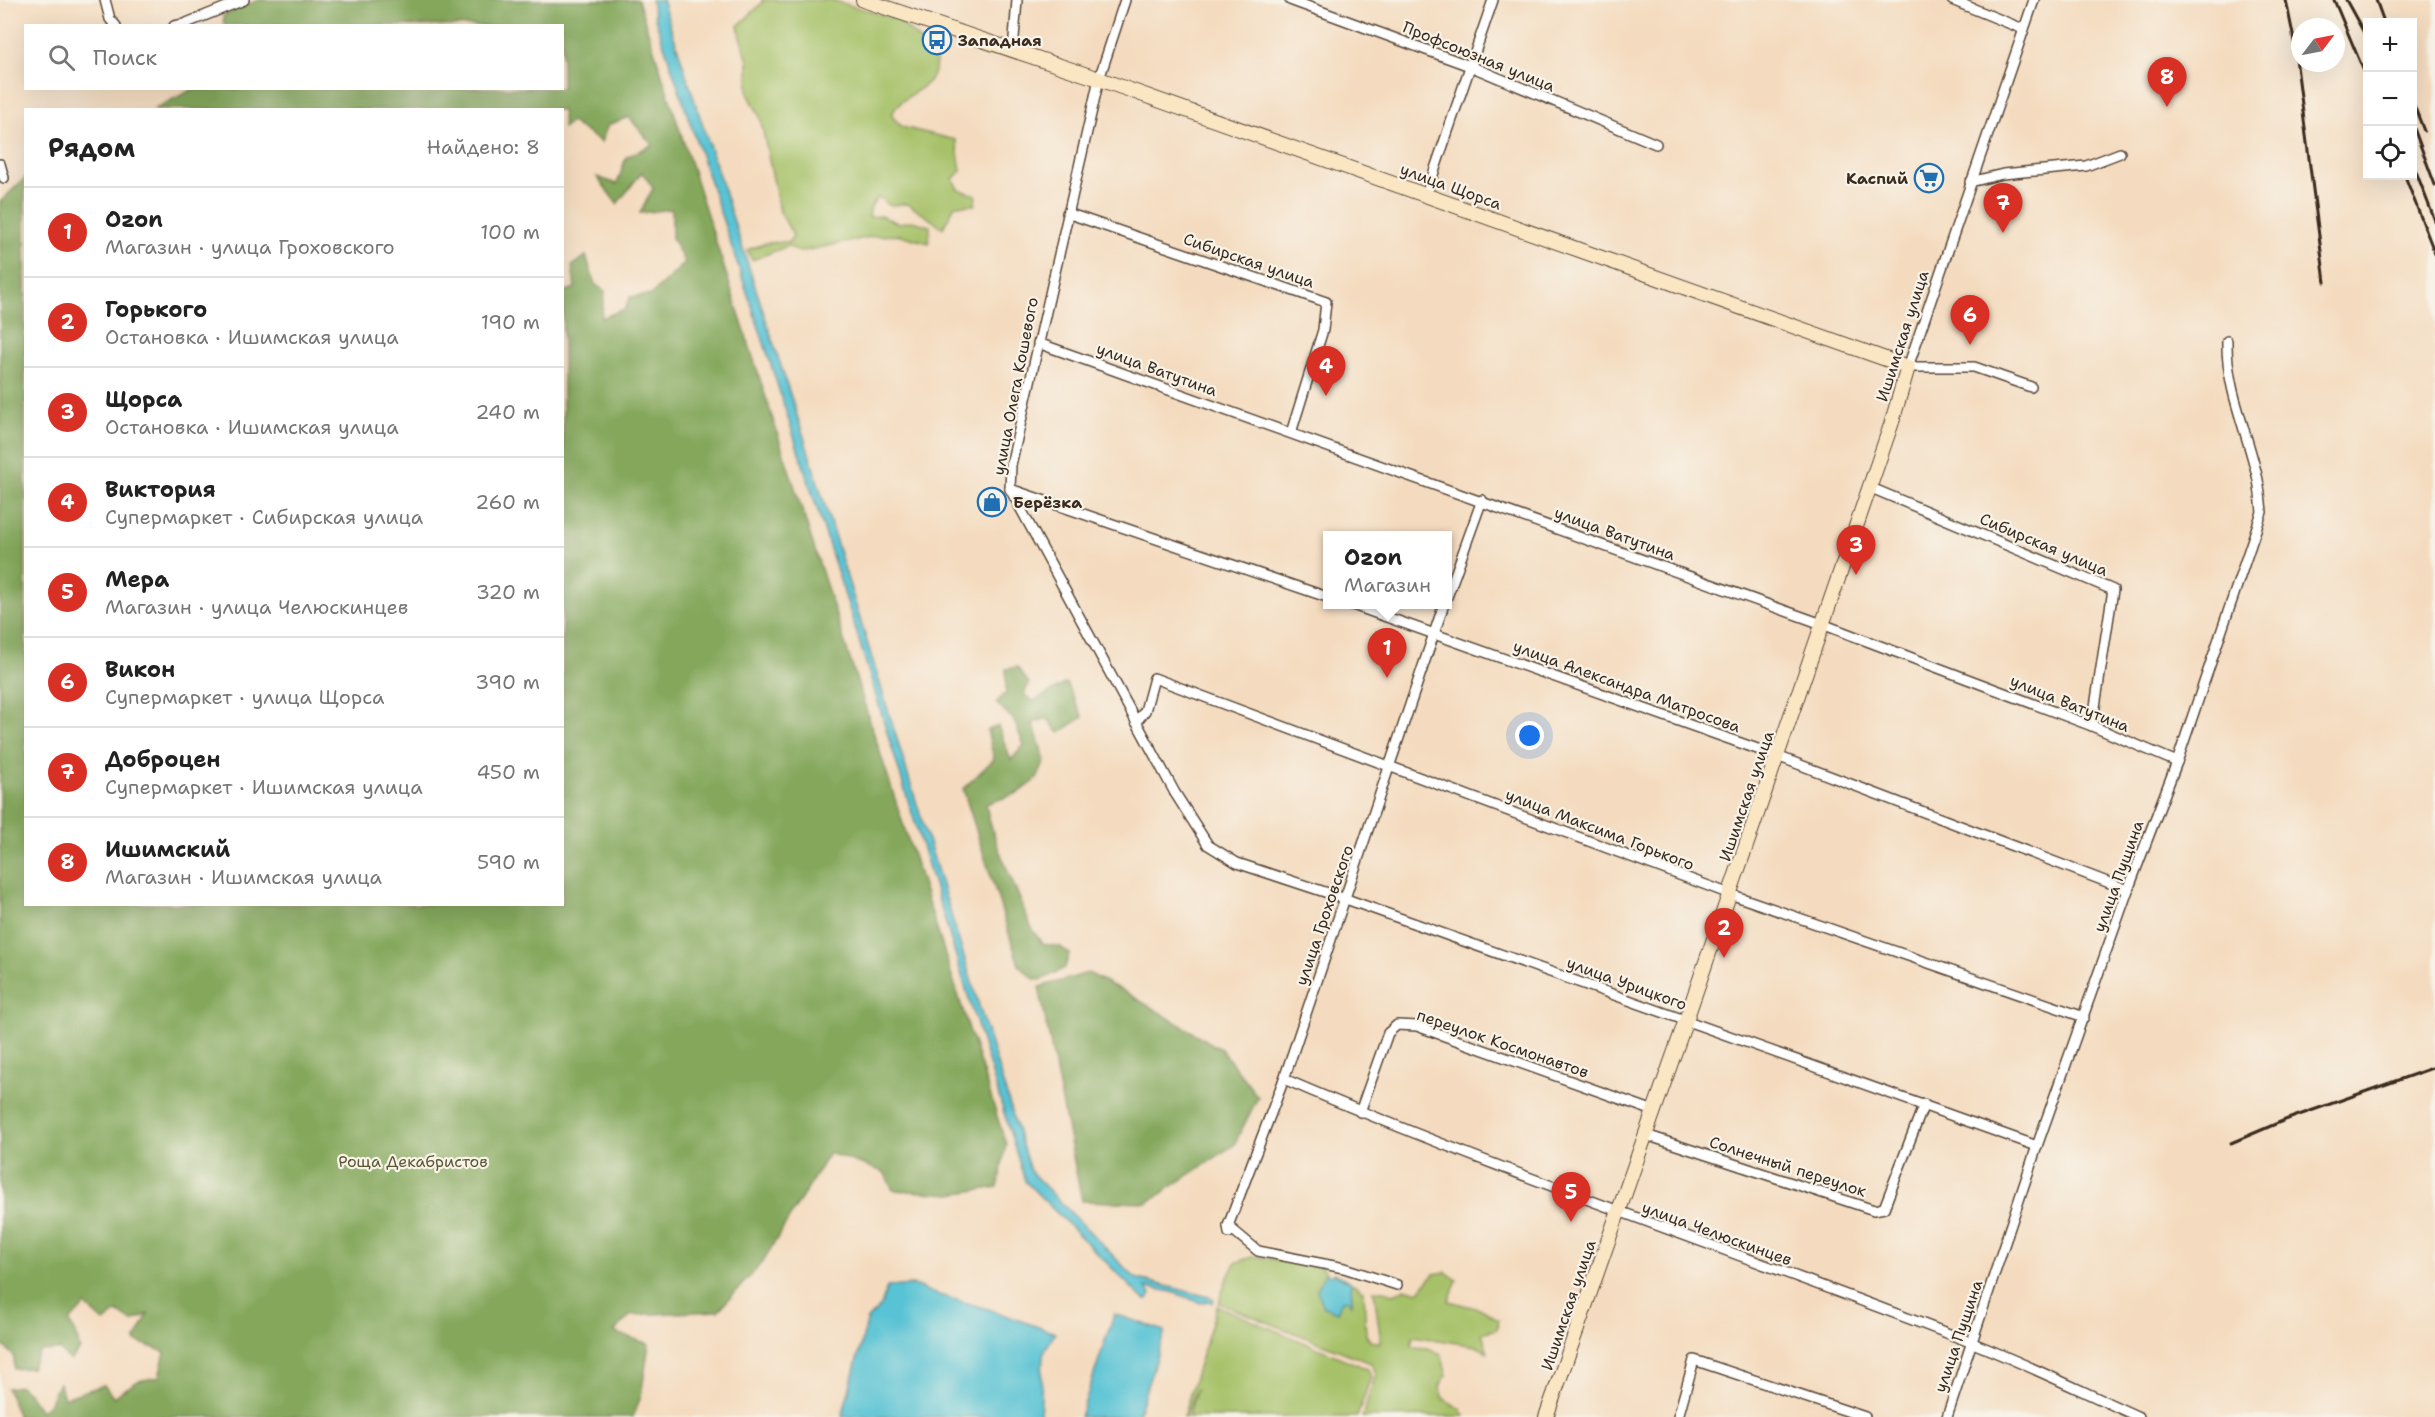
<!DOCTYPE html>
<html lang="ru">
<head>
<meta charset="utf-8">
<style>
  body { margin:0; font-family:"Shantell Sans",sans-serif; background:#f2f2f2; color:#222 }
  .controls { position:absolute; right:18px; top:18px; display:grid; overflow:hidden; border-radius:0px; box-shadow:0 6px 24px #0002 }
  .controls button { width:54px; height:54px; display:grid; place-items:center; padding:0; border:0; border-bottom:2px solid #e0e0e0; background:#fff; color:#222; font:30px sans-serif }
  .compass { position:absolute; left:2291px; top:18px; width:54px; height:54px; border-radius:50%; background:#fff; box-shadow:0 6px 24px #0002; rotate:58deg }
  .you { position:absolute; left:1530px; top:736px; width:21px; height:21px; margin:-15px; border:4px solid #fff; border-radius:50%; background:#1a73e8; box-shadow:0 0 0 9px #1a73e833 }
  .badge { display:grid; place-items:center; width:39px; height:39px; border-radius:50%; background:#d93025; color:#fff; font-size:20px; font-weight:700 }
  .pin { position:absolute; translate:-50% -50px; filter:drop-shadow(0 2px 3px #0008) }
  .pin::after { content:''; position:absolute; top:32px; width:21px; height:18px; background:inherit; clip-path:polygon(0 0,100% 0,50% 100%) }
  .popup { position:absolute; left:1323px; top:531px; width:129px; height:78px; box-sizing:border-box; display:grid; place-content:center; border-radius:0px; background:#fff; filter:drop-shadow(0 2px 4px #0005); font-size:20px; white-space:nowrap; color:#767676 }
  .popup b { font-size:22px; color:#222 }
  .popup::after { content:''; position:absolute; left:50%; top:100%; margin-left:-12px; border:12px solid transparent; border-top-color:#fff }
  .list { margin:0; padding:0; list-style:none }
  h2 { display:flex; justify-content:space-between; align-items:center; height:78px; margin:0; padding:0 24px; font-size:26px }
  h2 small { font-size:20px; font-weight:400; color:#767676 }
  .list li { display:grid; grid-template-columns:39px 1fr auto; gap:18px; align-items:center; box-sizing:border-box; height:90px; padding:0 24px; border-top:2px solid #e0e0e0 }
  .list b { display:block; font-size:22px; white-space:nowrap }
  .list p { margin:0; font-size:20px; white-space:nowrap; color:#767676 }
  .list em { font-size:20px; font-style:normal; color:#767676 }
  .icon { flex:none; width:33px; height:33px; fill:none; stroke:currentColor; stroke-width:2; stroke-linecap:round; stroke-linejoin:round }
  .map { position:relative; flex:none; width:2435px; height:1417px; overflow:hidden }
  .search { position:absolute; background:#fff; box-shadow:0 6px 24px #0002; left:24px; top:24px; width:540px; height:66px; display:flex; align-items:center; gap:15px; box-sizing:border-box; padding:0 21px; border-radius:0px; color:#767676; font-size:22px }
  .panel { position:absolute; background:#fff; box-shadow:0 6px 24px #0002; left:24px; top:108px; width:540px; height:798px; border-radius:0px }
  .map>svg:first-child { display:block }
  .green { fill:#a6c168; stroke:#707643; stroke-width:1.5 }
  .forest { fill:#84a75c; stroke:#60683d; stroke-width:1.5 }
  .water { fill:#59c3d4; stroke:#4a7679; stroke-width:1.5 }
  .lines { fill:none; stroke-linecap:round; stroke-linejoin:round }
  .minor-casing { stroke:#574536; stroke-width:12 }
  .secondary-casing { stroke:#574536; stroke-width:16 }
  .minor { stroke:#fff; stroke-width:9 }
  .secondary { stroke:#fbe6c4; stroke-width:14 }
  .rail { stroke:#3b2a1e; stroke-width:3 }
  .labels { text-anchor:middle; stroke-width:4.5; stroke-linejoin:round; paint-order:stroke }
  .poi-label { font-size:16px; font-weight:bold; fill:#3b2a1e; stroke:#f7f3e8; text-anchor:start }
  .street-label { font-size:16px; fill:#3b2a1e; stroke:#f7f3e8 }
  .park-label { font-size:16px; fill:#5b5734; stroke:#f7f3e8 }
</style>
</head>
<body>
<div class="map">
<svg width="2435" height="1417" viewBox="0 0 2435 1417">
  <rect width="100%" height="100%" fill="#f7f3e8"/>
  <filter id="ink" filterUnits="userSpaceOnUse"><feTurbulence type="fractalNoise" baseFrequency=".0167" numOctaves="2"/><feDisplacementMap in="SourceGraphic" scale="12" xChannelSelector="R" yChannelSelector="G"/><feConvolveMatrix kernelMatrix="1 2 1 2 8 2 1 2 1" color-interpolation-filters="sRGB"/></filter>
  <filter id="wash" filterUnits="userSpaceOnUse"><feTurbulence type="fractalNoise" baseFrequency=".008" numOctaves="4" result="noise"/><feDisplacementMap in="SourceGraphic" scale="24" xChannelSelector="R" yChannelSelector="G"/><feGaussianBlur stdDeviation="1.35" result="paint"/><feColorMatrix in="noise" values="0 0 0 0 0 0 0 0 0 0 0 0 0 0 0 0 0 1.4 0 .05"/><feComposite in="paint" operator="in"/></filter>
  <g filter="url(#wash)">
    <rect width="100%" height="100%" fill="#f4dbbf"/>
    <g class="green">
      <path d="M762,0H831L897,19L936,56C938,93 904,89 891,115L902,127L956,140L961,171L953,179L958,189L976,195L975,205H955L943,228L908,204L889,205L878,197L871,206L869,217L881,216L898,223L912,221L930,226L929,243L900,235L875,236L799,252L788,246L752,260L747,250L766,243L789,242L793,235L780,212L760,117L748,93V61L738,26L762,3Z"/>
      <polygon points="1254,1256 1322,1267 1326,1272 1317,1290 1337,1311 1341,1301 1346,1300 1352,1304 1351,1285 1354,1284 1364,1292 1366,1335 1371,1341 1381,1343 1374,1291 1381,1290 1394,1294 1405,1288 1418,1292 1434,1274 1446,1272 1457,1280 1449,1301 1483,1310 1499,1320 1497,1329 1482,1333 1488,1352 1476,1346 1413,1336 1411,1347 1428,1348 1441,1354 1447,1375 1440,1386 1444,1399 1461,1409 1465,1416 1362,1417 1376,1374 1371,1363 1219,1303 1225,1283 1235,1263"/>
      <polygon points="1217,1306 1368,1369 1371,1377 1357,1417 1188,1417 1197,1388 1185,1417 1183,1417"/>
    </g>
    <g class="forest">
      <polygon points="258,0 638,0 1006,1144 998,1187 951,1194 893,1190 884,1172 829,1153 762,1263 718,1311 631,1315 614,1332 649,1344 641,1396 633,1417 18,1417 7,1388 20,1386 29,1394 41,1411 49,1404 59,1383 64,1398 104,1385 113,1397 138,1381 159,1377 165,1352 135,1341 148,1314 132,1322 117,1312 104,1322 85,1305 69,1322 75,1332 80,1349 70,1361 60,1350 40,1351 31,1368 14,1369 14,1356 0,1343 0,202 25,178 26,904 562,904 563,292 575,288 572,266 586,256 595,284 605,291 601,318 625,309 630,297 651,295 685,263 672,238 672,209 640,213 653,188 642,172 617,204 597,177 617,184 626,157 652,145 629,117 608,125 601,142 571,122 563,128 562,110 154,109 193,89 562,88 562,26 224,25 223,16"/>
      <path d="M1017,667L1029,683L1024,695L1034,701L1066,683L1083,717L1059,733L1047,718L1033,723L1045,761L1037,779L1018,793L986,804C992,839 1008,870 1021,902C1029,922 1029,926 1043,944L1061,947L1069,954L1065,968L1041,980L1034,979L1019,965L963,789L994,759L987,730L998,726L1011,760L1024,745L1013,719L996,703L1006,693V669Z"/>
      <polygon points="1088,973 1127,993 1221,1049 1258,1097 1234,1145 1147,1203 1082,1201 1039,987"/>
    </g>
    <g class="water">
      <polygon points="651,0 662,0 803,434 1030,1171 1135,1278 1209,1297 1214,1299 1213,1303 1208,1301 1201,1303 1172,1292 1146,1287 1151,1294 1148,1300 1144,1300 1025,1181 849,608 763,340 655,18"/>
      <polygon points="1326,1272 1330,1275 1334,1273 1351,1282 1352,1305 1346,1300 1342,1301 1337,1312 1324,1307 1317,1290"/>
      <polygon points="914,1285 932,1293 988,1309 1055,1333 1043,1354 1040,1417 842,1417 868,1318 881,1306 887,1287"/>
      <polygon points="1114,1314 1165,1331 1137,1417 1080,1417"/>
    </g>
  </g>
  <g filter="url(#ink)">
    <g class="lines">
      <g class="minor-casing">
        <g id="minor">
          <polyline points="105,0 110,19 116,26"/>
          <polyline points="1125,0 1099,79 1011,465 1010,489 1175,793 1208,845 1237,863 1346,899 2037,1146"/>
          <polyline points="1290,0 1470,66 1656,144"/>
          <polyline points="1952,0 2023,29"/>
          <polyline points="174,26 184,24 244,0"/>
          <polyline points="1013,51 1017,0"/>
          <polyline points="0,164 4,178"/>
          <polyline points="1970,182 2003,174 2086,166 2120,153"/>
          <polyline points="1426,195 1493,0"/>
          <polyline points="1067,213 1326,302 1323,330 1291,433"/>
          <polyline points="1038,343 1822,624 2092,726 2177,762"/>
          <polyline points="2031,387 1974,367 1908,367 2034,0"/>
          <polyline points="1869,487 2113,590 2092,726"/>
          <polyline points="1010,489 1327,597"/>
          <polyline points="1447,597 1482,500"/>
          <polyline points="1350,604 1777,756 2128,890"/>
          <polyline points="1136,722 1145,711 1154,678 1730,894 2084,1017"/>
          <path d="M1284,1079C1509,1176 1741,1253 1970,1342C2027,1364 2083,1392 2139,1417"/>
          <polyline points="1360,1112 1388,1033 1397,1025 1417,1026 1654,1111"/>
          <polyline points="1646,1135 1874,1210 1884,1208 1924,1104"/>
          <polyline points="1228,1226 1258,1251 1344,1268 1397,1285"/>
          <polyline points="1229,1233 1228,1226 1284,1079 1444,604"/>
          <polyline points="1678,1417 1694,1360 1865,1417"/>
          <path d="M1947,1417L2037,1146L2128,890L2177,762L2262,512C2261,502 2260,491 2258,480C2248,433 2226,390 2227,341"/>
        </g>
      </g>
      <g class="secondary-casing">
        <polyline id="secondary" points="863,0 1099,79 1908,367 1891,425 1686,1020 1546,1417"/>
      </g>
      <use href="#minor" class="minor"/>
      <use href="#secondary" class="secondary"/>
      <g class="rail">
        <polyline points="2286,0 2293,35 2325,282"/>
        <polyline points="2334,0 2368,81"/>
        <polyline points="2346,0 2368,40"/>
        <polyline points="2376,0 2384,22"/>
        <polyline points="2412,100 2424,131"/>
        <polyline points="2412,123 2435,185"/>
        <polyline points="2412,161 2435,221"/>
        <polyline points="2405,176 2435,254"/>
        <polyline points="2231,1143 2285,1120 2435,1067"/>
      </g>
    </g>
  </g>
  <defs>
    <g id="bus-ring" transform="scale(1.5)"><circle r="9.5" fill="#f7f3e8" stroke="#1f6fb2" stroke-width="1.5"/><path d="M-5-6H5V4H4V6H2V4H-2V6H-4V4H-5ZM-3.5-4V0h7V-4ZM-3.5 1.2v1.5H-2V1.2ZM2 1.2v1.5H3.5V1.2Z" fill="#1f6fb2"/></g>
    <g id="supermarket-ring" transform="scale(1.5)"><circle r="9.5" fill="#f7f3e8" stroke="#1f6fb2" stroke-width="1.5"/><path d="M-6-5.5h2.5l.6 2H6L4.5 2H-2.5L-4.4-4H-6ZM-1.5 3.2a1.3 1.3 0 1 0 .1 0ZM3 3.2a1.3 1.3 0 1 0 .1 0Z" fill="#1f6fb2"/></g>
    <g id="shop-ring" transform="scale(1.5)"><circle r="9.5" fill="#f7f3e8" stroke="#1f6fb2" stroke-width="1.5"/><path d="M-5-2.5h2.3a2.7 3.5 0 0 1 5.4 0H5L5.5 6h-11ZM-1.5-2.5h3a1.5 2.3 0 0 0-3 0Z" fill="#1f6fb2"/></g>
  </defs>
  <g fill-rule="evenodd">
    <use href="#bus-ring" x="937" y="40"/>
    <use href="#supermarket-ring" x="1929" y="178"/>
    <use href="#shop-ring" x="992" y="502"/>
  </g>
  <g class="labels">
    <g class="poi-label">
      <text x="958" y="46">Западная</text>
      <text x="1908" y="184" text-anchor="end">Каспий</text>
      <text x="1013" y="508">Берёзка</text>
    </g>
    <g class="street-label">
      <text transform="translate(1479 56) rotate(22)" y="6">Профсоюзная улица</text>
      <text transform="translate(1451 186) rotate(20)" y="6">улица Щорса</text>
      <text transform="translate(1249 260) rotate(19)" y="6">Сибирская улица</text>
      <text transform="translate(1902 336) rotate(-72)" y="6">Ишимская улица</text>
      <text transform="translate(1157 369) rotate(20)" y="6">улица Ватутина</text>
      <text transform="translate(1015 386) rotate(-79)" y="6">улица Олега Кошевого</text>
      <text transform="translate(1615 533) rotate(20)" y="6">улица Ватутина</text>
      <text transform="translate(2044 544) rotate(23)" y="6">Сибирская улица</text>
      <text transform="translate(1627 686) rotate(20)" y="6">улица Александра Матросова</text>
      <text transform="translate(2070 703) rotate(22)" y="6">улица Ватутина</text>
      <text transform="translate(1746 796) rotate(-71)" y="6">Ишимская улица</text>
      <text transform="translate(1600 829) rotate(21)" y="6">улица Максима Горького</text>
      <text transform="translate(2118 876) rotate(-70)" y="6">улица Пущина</text>
      <text transform="translate(1324 915) rotate(-71)" y="6">улица Гроховского</text>
      <text transform="translate(1627 983) rotate(20)" y="6">улица Урицкого</text>
      <text transform="translate(1503 1043) rotate(19)" y="6">переулок Космонавтов</text>
      <text transform="translate(1788 1166) rotate(18)" y="6">Солнечный переулок</text>
      <text transform="translate(1717 1233) rotate(20)" y="6">улица Челюскинцев</text>
      <text transform="translate(1568 1305) rotate(-71)" y="6">Ишимская улица</text>
      <text transform="translate(1958 1336) rotate(-71)" y="6">улица Пущина</text>
    </g>
    <g class="park-label">
      <text x="413" y="1167">Роща Декабристов</text>
    </g>
  </g>
</svg>
<div class="controls">
<button>+</button>
<button>−</button>
<button><svg class="icon" aria-label="locate" viewBox="0 0 24 24"><circle cx="12" cy="12" r="6"/><path d="M12 2v4M12 18v4M2 12h4M18 12h4"/></svg></button>
</div>
<svg class="compass" viewBox="-18 -18 36 36"><path d="M0-13l5 13h-10z" fill="#e53935"/><path d="M0 13l5-13h-10z" fill="#767676"/></svg>
<div class="you"></div>
<div class="pin badge" style="left:1387px;top:678px">1</div>
<div class="popup"><b>Ozon</b>Магазин</div>
<div class="pin badge" style="left:1724px;top:958px">2</div>
<div class="pin badge" style="left:1856px;top:575px">3</div>
<div class="pin badge" style="left:1326px;top:396px">4</div>
<div class="pin badge" style="left:1571px;top:1222px">5</div>
<div class="pin badge" style="left:1970px;top:345px">6</div>
<div class="pin badge" style="left:2003px;top:233px">7</div>
<div class="pin badge" style="left:2167px;top:107px">8</div>
<div class="search"><svg class="icon" aria-label="search" viewBox="0 0 24 24"><circle cx="10" cy="10" r="6"/><path d="M15 15l6 6"/></svg>Поиск</div>
<section class="panel">
<h2>Рядом<small>Найдено: 8</small></h2>
<ul class="list">
<li><span class="badge">1</span><div><b>Ozon</b><p>Магазин · улица Гроховского</p></div><em>100 m</em></li>
<li><span class="badge">2</span><div><b>Горького</b><p>Остановка · Ишимская улица</p></div><em>190 m</em></li>
<li><span class="badge">3</span><div><b>Щорса</b><p>Остановка · Ишимская улица</p></div><em>240 m</em></li>
<li><span class="badge">4</span><div><b>Виктория</b><p>Супермаркет · Сибирская улица</p></div><em>260 m</em></li>
<li><span class="badge">5</span><div><b>Мера</b><p>Магазин · улица Челюскинцев</p></div><em>320 m</em></li>
<li><span class="badge">6</span><div><b>Викон</b><p>Супермаркет · улица Щорса</p></div><em>390 m</em></li>
<li><span class="badge">7</span><div><b>Доброцен</b><p>Супермаркет · Ишимская улица</p></div><em>450 m</em></li>
<li><span class="badge">8</span><div><b>Ишимский</b><p>Магазин · Ишимская улица</p></div><em>590 m</em></li>
</ul>
</section>
</div>
</body>
</html>
